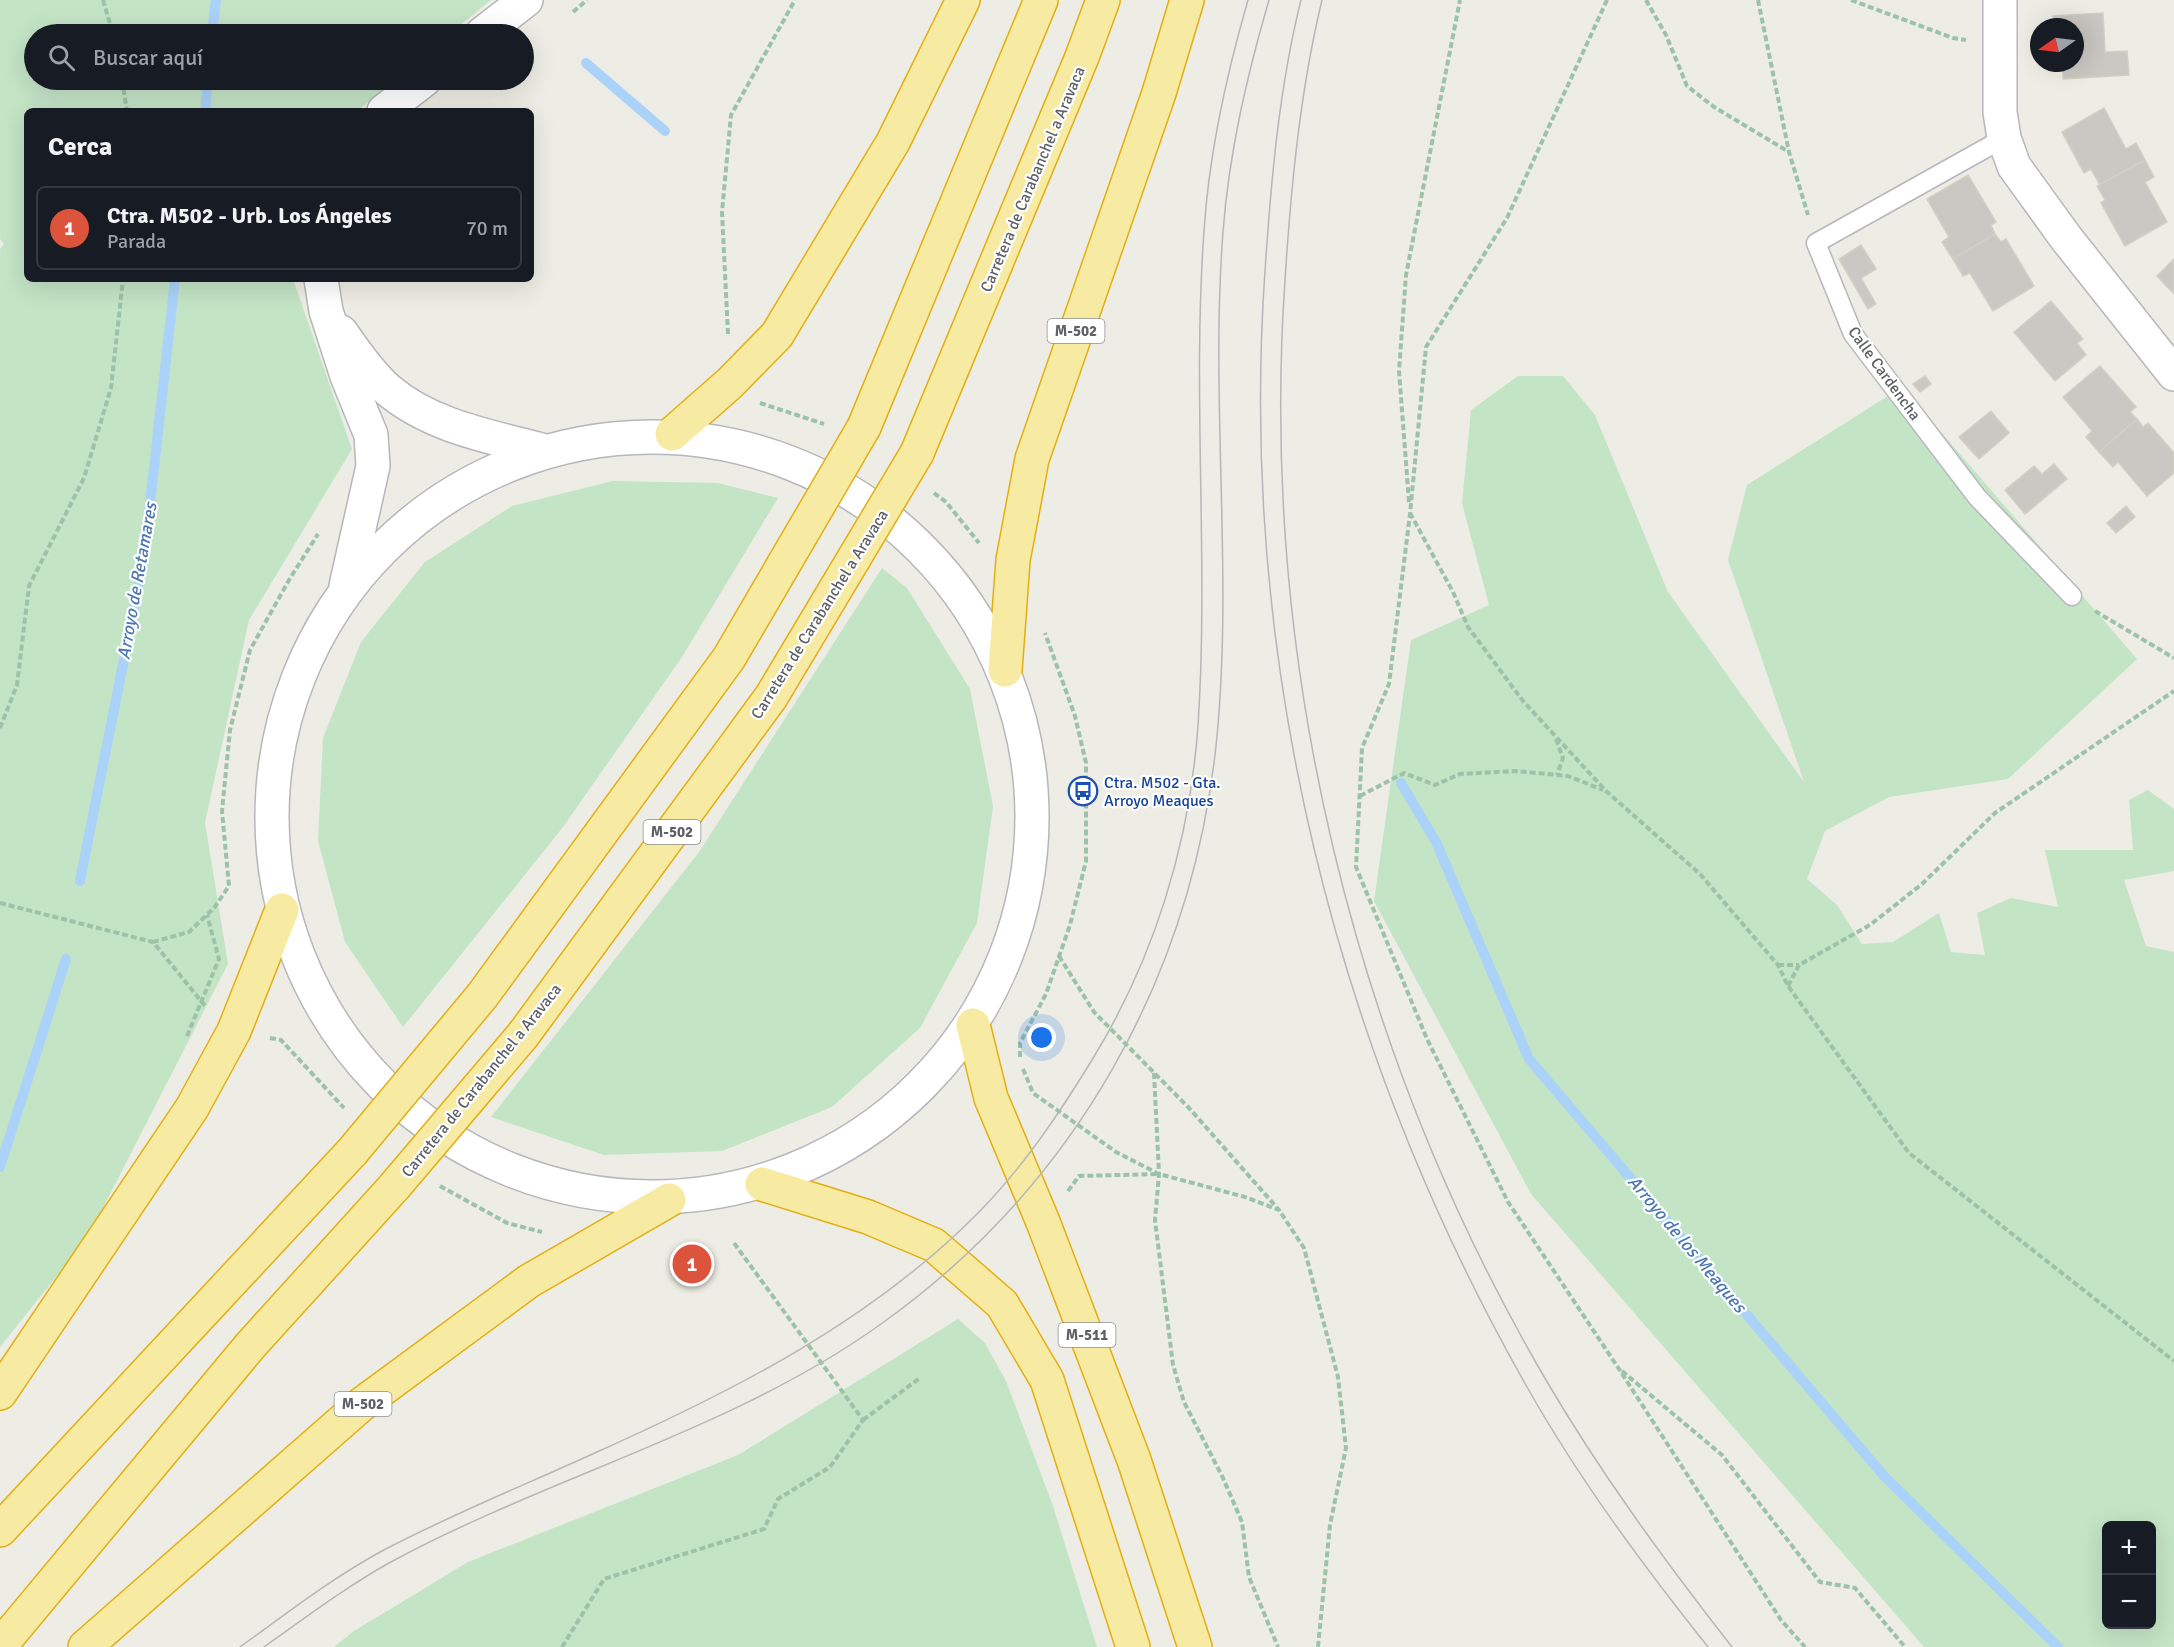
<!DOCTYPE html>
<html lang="es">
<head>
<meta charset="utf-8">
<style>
  body { margin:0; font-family:Signika,sans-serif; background:#20242c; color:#f1f3f6 }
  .controls { position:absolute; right:18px; bottom:18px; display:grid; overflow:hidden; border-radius:9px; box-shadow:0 6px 24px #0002 }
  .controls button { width:54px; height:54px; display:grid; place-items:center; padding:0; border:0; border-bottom:2px solid #363941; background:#171b24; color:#f1f3f6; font:30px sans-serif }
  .compass { position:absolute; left:2030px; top:18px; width:54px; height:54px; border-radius:50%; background:#171b24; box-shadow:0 6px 24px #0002; rotate:256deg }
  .you { position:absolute; left:1042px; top:1038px; width:21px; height:21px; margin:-15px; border:4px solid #fff; border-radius:50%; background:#1a73e8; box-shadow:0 0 0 9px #1a73e833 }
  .badge { display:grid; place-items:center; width:39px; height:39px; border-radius:50%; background:#dd543d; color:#fff; font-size:20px; font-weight:700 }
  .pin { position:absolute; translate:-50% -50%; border:3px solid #fff; box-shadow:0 2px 6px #0006 }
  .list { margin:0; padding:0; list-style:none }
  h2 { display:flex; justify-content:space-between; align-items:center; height:78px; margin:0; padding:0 24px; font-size:26px }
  h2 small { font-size:20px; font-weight:400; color:#9ea1a6 }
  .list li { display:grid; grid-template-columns:39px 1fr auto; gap:18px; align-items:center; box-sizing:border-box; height:84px; margin:0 12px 12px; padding:0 12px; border:2px solid #363941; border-radius:9px }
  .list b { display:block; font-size:22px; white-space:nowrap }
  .list p { margin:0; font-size:20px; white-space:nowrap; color:#9ea1a6 }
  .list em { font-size:20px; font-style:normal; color:#9ea1a6 }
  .icon { flex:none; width:33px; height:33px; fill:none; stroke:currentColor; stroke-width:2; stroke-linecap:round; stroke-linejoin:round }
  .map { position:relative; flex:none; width:2174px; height:1647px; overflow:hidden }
  .search { position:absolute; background:#171b24; box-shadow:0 6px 24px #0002; left:24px; top:24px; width:510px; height:66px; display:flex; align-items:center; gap:15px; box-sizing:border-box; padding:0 21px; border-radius:33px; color:#9ea1a6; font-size:22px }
  .panel { position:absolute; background:#171b24; box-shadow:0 6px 24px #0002; left:24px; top:108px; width:510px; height:174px; border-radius:9px }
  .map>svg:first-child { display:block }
  .green { fill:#c4e4c6; fill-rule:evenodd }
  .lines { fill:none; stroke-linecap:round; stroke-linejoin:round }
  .stream { stroke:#abd2f9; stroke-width:10 }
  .building { fill:#cac8c2; stroke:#d3cfc4; stroke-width:1.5 }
  .service-casing { stroke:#b6b7bb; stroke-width:21 }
  .minor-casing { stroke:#b6b7bb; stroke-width:36 }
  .tertiary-casing { stroke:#b6b7bb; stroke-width:36 }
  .trunk-casing { stroke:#e3af10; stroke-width:36 }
  .path { stroke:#9cc2a9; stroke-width:4; stroke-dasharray:6 3; stroke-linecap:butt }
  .service { stroke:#fff; stroke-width:18 }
  .minor { stroke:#fff; stroke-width:33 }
  .tertiary { stroke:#fff; stroke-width:33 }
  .trunk { stroke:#f7eaa2; stroke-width:33 }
  .tram { stroke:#b5b6b6; stroke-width:1.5 }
  .trunk-bridge-casing { stroke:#e3af10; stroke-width:36; stroke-linecap:butt }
  .trunk-bridge { stroke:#f7eaa2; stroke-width:33 }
  .labels { text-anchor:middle; stroke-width:4.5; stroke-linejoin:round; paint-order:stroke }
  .shield { fill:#fff; stroke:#8e9093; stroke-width:1.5 }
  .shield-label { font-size:15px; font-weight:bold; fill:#5d6065 }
  .street-label { font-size:16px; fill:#5d6065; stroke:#fff }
  .transit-label { font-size:16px; fill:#164399; stroke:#fff; text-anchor:start }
  .water-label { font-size:18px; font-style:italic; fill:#4b77b2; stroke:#fff }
</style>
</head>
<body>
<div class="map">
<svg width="2174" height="1647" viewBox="0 0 2174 1647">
  <rect width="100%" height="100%" fill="#eeede5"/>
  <g class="green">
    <polygon points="0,0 491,0 449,34 34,34 34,80 395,80 357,111 27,111 27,279 293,279 352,449 249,620 205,823 228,964 88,1237 0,1347 0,249 4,244 0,239"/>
    <path d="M1518,376H1563L1595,415L1668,592L1804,782L1728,560L1747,485L1902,387L2137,659L2008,779L1889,797L1825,831L1807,879L1837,905L1862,944L1893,942L1939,913L1951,952L1985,955L1977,913L2011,898L2058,907L2045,850H2133L2129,800L2148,790L2174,809V871L2124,880L2146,946L2174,952V1647H1924L1531,1194L1374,901L1411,640L1489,605L1462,503L1471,410ZM2106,1526H2152V1624H2106Z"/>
    <polygon points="613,481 718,483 778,498 682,657 563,827 403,1027 345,942 318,841 323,738 361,642 425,562 512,506"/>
    <polygon points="882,568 907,588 970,689 993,806 977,923 920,1028 832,1107 722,1151 604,1155 491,1117 699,852"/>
    <polygon points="958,1319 985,1343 1006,1381 1053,1506 1097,1647 334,1647 354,1631 468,1562 738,1455"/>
  </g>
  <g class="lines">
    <g class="stream">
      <polyline points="212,34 216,0"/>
      <polyline points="586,63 665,131"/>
      <polyline points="205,111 208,80"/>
      <polyline points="1401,783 1436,842 1529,1059 1884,1476 2058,1647"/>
      <polyline points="80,881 144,558 175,279"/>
      <polyline points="0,1167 66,959"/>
    </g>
  </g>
  <g class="building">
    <polygon points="2103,13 2105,52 2127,51 2129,75 2063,79 2063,63 2075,63 2075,27 2054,27 2053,16"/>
    <polygon points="2104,108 2126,149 2136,143 2145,160 2100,185 2091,169 2084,173 2062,132"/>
    <polygon points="2145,160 2154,177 2145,182 2167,222 2125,246 2101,203 2105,200 2097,186"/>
    <polygon points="1968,175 1996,222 1991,225 1995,234 1953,259 1942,242 1949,237 1927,199"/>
    <polygon points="1995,234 2001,242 2006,239 2034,286 1993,311 1970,273 1963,276 1953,259"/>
    <polygon points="1861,245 1876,269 1861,278 1876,304 1868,309 1839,259"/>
    <polygon points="2174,259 2174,294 2157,276"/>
    <polygon points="2051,301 2083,339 2077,343 2086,355 2055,381 2014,332"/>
    <polygon points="2100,366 2136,407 2130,412 2137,419 2099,452 2086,437 2092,431 2063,397"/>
    <polygon points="1925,376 1931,384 1920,392 1913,384"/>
    <polygon points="1991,411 2009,433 1979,459 1959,437"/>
    <polygon points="2137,419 2143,427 2148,423 2174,453 2174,473 2147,496 2118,462 2113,467 2099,452"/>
    <polygon points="2054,464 2067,479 2025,514 2005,490 2034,466 2042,474"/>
    <polygon points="2126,506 2135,517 2116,533 2107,523"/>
  </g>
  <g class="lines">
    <g class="service-casing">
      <polyline id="service" points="2004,138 1816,243 1853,334 1977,497 2072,596"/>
    </g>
    <g class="minor-casing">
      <polyline id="minor" points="2000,0 2000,112 2004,138 2014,166 2066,238 2174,374"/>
    </g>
    <g class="tertiary-casing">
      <g id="tertiary">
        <polyline points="482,34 526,0"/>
        <polyline points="384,111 424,80"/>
        <polyline points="321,279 326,311 347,376 371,435 373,466 346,586"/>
        <path d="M341,332C354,351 370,374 387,389C430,426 488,436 541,450"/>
        <circle cx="652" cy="817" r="380"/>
      </g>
    </g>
    <g class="trunk-casing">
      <g id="trunk">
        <polyline points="864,427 1041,0"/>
        <polyline points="672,434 730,383 777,335 893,142 963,0"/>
        <polyline points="917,453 1082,57 1103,0"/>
        <polyline points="1005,670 1013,560 1032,459 1159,93 1187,0"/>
        <polyline points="973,1025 991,1098 1043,1222 1134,1460 1195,1647"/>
        <polyline points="762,1184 868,1217 934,1245 1002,1304 1047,1380 1133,1647"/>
        <polyline points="0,1393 192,1108 234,1031 282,910"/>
        <polyline points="0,1530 352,1152"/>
        <polyline points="0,1646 250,1346 394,1187"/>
        <polyline points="85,1647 362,1404 529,1281 669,1200"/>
      </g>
    </g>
    <g class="path">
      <polyline points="103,0 113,34"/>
      <polyline points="1607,0 1507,218 1426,347 1410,514 1389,684 1362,748 1356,867 1427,1039 1508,1202 1619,1369 1781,1620 1805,1647"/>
      <polyline points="1646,0 1666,35 1687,86 1714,107 1789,152"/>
      <polyline points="1758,0 1789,152 1808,215"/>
      <polyline points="1851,0 1953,38 1966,40"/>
      <polyline points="573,12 587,0"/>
      <polyline points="122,80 127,111"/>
      <polyline points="728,334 722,212 731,115 795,0"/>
      <polyline points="760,403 824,424"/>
      <polyline points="934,493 946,502 979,543"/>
      <polyline points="1409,502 1399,371 1406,275 1460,0"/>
      <polyline points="1410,513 1453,592 1468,627 1523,701 1606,791 1700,874 1778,965 1788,986 1909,1153 2174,1361"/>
      <polyline points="2095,611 2174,658"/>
      <polyline points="0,728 17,685 29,586 84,478 111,388 123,279"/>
      <polyline points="1556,739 1563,758 1557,775"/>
      <polyline points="1360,796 1404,773 1435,785 1460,774 1516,771 1568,776 1603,790"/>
      <polyline points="0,903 153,942 206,1007"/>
      <polyline points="153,942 189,932 214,908 229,886 222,811 230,730 250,650 289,580 318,534"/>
      <polyline points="1059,956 1094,1012 1189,1108 1279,1210"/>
      <polyline points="1778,965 1799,965"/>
      <polyline points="1788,986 1799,965 1870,925 1922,884 1995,813 2174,691"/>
      <polyline points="187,1036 219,959 207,915"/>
      <polyline points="270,1038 281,1040 344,1108"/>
      <polyline points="1020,1057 1020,1043 1046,994 1070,925 1086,861 1086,763 1075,716 1045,633"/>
      <polyline points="1023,1069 1033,1093 1116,1152 1159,1174 1245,1197 1279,1210 1304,1248 1338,1377 1346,1448 1330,1525 1318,1647"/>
      <polyline points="1154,1073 1159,1174 1155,1220 1173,1365 1184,1402 1223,1478 1242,1522 1249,1577 1278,1647"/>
      <polyline points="440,1186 507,1223 542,1232"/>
      <polyline points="1068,1191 1079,1176 1158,1174"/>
      <polyline points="1622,1371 1722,1455 1820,1582 1855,1588 1905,1647"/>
      <polyline points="863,1420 920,1378"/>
      <polyline points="562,1647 604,1579 764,1529 778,1499 830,1467 863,1420 734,1243"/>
    </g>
    <use href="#service" class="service"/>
    <use href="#minor" class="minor"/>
    <use href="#tertiary" class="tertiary"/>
    <use href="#trunk" class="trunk"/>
    <g class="tram">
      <path d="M1301,0C1279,88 1271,181 1265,271C1238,659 1335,1049 1527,1387C1579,1479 1642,1564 1708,1647"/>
      <path d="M1322,0C1300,91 1291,187 1285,280C1259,660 1353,1050 1546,1380C1601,1474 1665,1561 1732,1647"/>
      <path d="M240,1647C286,1614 332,1578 382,1551C452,1514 525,1485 597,1452C733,1391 870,1322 977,1214C1022,1169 1059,1114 1092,1060C1154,959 1190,843 1198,725C1209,561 1192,396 1204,231C1209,152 1226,76 1248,0"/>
      <path d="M264,1647C305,1618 346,1587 389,1563C549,1476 732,1431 881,1324C1076,1185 1194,974 1217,736C1233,569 1210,399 1223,232C1229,152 1247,76 1269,0"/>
    </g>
    <g class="trunk-bridge-casing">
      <g id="trunk-bridge">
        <polyline points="352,1152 482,996 729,658 864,427"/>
        <polyline points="394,1187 523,1035 771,697 917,453"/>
      </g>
    </g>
    <use href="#trunk-bridge" class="trunk-bridge"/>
  </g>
  <defs>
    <g id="bus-ring" transform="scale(1.5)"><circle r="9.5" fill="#fff" stroke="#1a4fb4" stroke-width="1.5"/><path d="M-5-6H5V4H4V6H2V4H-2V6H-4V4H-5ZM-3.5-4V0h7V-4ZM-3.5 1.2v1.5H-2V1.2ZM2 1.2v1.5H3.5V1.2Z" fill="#1a4fb4"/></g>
  </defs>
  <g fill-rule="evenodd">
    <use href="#bus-ring" x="1083" y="791"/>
  </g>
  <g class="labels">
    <g class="shield">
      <rect x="1047.5" y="319" width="57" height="24" rx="4.5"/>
      <rect x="643.5" y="820" width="57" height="24" rx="4.5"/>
      <rect x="1058.5" y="1323" width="57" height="24" rx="4.5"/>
      <rect x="334.5" y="1392" width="57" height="24" rx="4.5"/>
    </g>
    <g class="shield-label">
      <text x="1076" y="336">M-502</text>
      <text x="672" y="837">M-502</text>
      <text x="1087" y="1340">M-511</text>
      <text x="363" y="1409">M-502</text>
    </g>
    <g class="street-label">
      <text transform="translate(1032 179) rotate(-67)" y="6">Carretera de Carabanchel a Aravaca</text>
      <text transform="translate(1885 373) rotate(54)" y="6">Calle Cardencha</text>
      <text transform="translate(819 614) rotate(-58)" y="6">Carretera de Carabanchel a Aravaca</text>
      <text transform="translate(481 1080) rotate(-51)" y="6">Carretera de Carabanchel a Aravaca</text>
    </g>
    <g class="transit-label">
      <text x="1104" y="788">Ctra. M502 - Gta.<tspan x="1104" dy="18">Arroyo Meaques</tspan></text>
    </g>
    <g class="water-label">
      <text transform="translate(137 581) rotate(-80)" y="6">Arroyo de Retamares</text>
      <text transform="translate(1687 1244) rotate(50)" y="6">Arroyo de los Meaques</text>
    </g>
  </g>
</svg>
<div class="controls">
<button>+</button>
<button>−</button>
</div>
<svg class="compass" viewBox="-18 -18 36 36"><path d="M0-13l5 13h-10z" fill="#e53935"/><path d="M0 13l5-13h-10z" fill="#9ea1a6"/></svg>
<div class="you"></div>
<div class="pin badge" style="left:692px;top:1264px">1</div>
<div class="search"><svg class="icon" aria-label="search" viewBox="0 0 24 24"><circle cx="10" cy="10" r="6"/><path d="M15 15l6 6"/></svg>Buscar aquí</div>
<section class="panel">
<h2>Cerca<small></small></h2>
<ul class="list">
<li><span class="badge">1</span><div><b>Ctra. M502 - Urb. Los Ángeles</b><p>Parada</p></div><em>70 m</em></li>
</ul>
</section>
</div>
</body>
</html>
